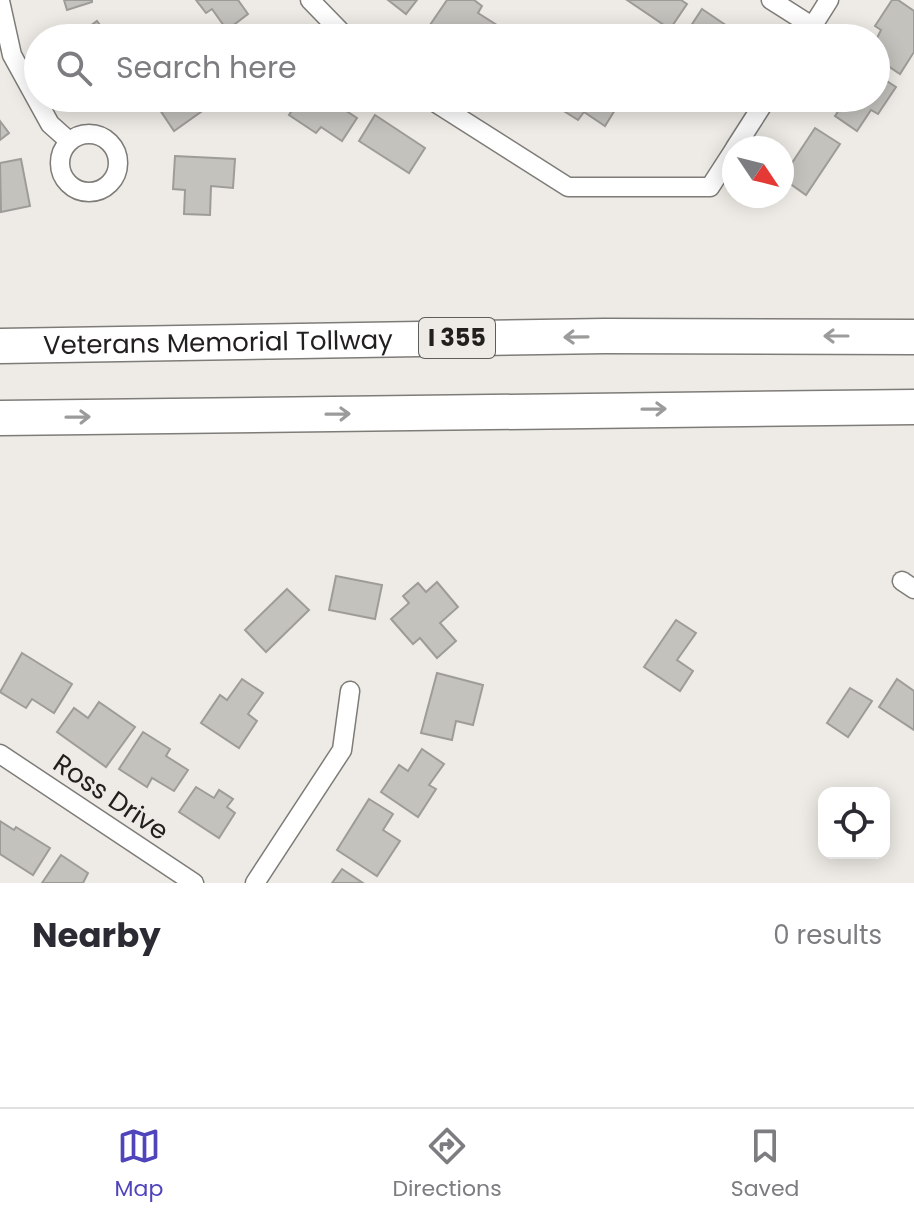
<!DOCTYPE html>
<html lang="en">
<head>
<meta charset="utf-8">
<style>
  body { margin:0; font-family:Poppins,sans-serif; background:#f7f7f7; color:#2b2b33 }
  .controls { position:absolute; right:24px; bottom:24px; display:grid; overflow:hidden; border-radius:16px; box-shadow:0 4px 20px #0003 }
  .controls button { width:72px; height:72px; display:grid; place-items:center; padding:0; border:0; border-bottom:2px solid #e1e1e2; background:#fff; color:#2b2b33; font:40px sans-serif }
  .compass { position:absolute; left:722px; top:136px; width:72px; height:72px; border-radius:50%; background:#fff; box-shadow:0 4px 20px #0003; rotate:125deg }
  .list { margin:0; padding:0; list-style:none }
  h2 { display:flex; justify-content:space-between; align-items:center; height:104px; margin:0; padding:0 32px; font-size:34px }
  h2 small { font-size:26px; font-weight:400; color:#7c7c81 }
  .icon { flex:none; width:44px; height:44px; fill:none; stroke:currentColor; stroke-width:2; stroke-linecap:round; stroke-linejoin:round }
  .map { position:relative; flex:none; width:914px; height:883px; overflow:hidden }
  .search { position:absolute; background:#fff; box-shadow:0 4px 20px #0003; left:24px; right:24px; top:24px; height:88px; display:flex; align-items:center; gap:20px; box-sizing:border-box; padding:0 28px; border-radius:44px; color:#7c7c81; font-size:30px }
  .sheet { height:224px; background:#fff }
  nav { display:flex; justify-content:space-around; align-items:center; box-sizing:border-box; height:112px; border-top:2px solid #e1e1e2; background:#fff; font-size:22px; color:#7c7c81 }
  nav a { display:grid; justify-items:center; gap:4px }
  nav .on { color:#4f44bb }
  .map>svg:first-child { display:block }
  .building { fill:#c4c2bd; stroke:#9e9c98; stroke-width:2 }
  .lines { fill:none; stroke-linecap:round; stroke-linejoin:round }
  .street-casing { stroke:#7e7c78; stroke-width:21 }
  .highway-casing { stroke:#7e7c78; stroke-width:37 }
  .street { stroke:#fff; stroke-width:18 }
  .highway { stroke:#fff; stroke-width:34 }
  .oneway { stroke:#9b9b9a }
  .labels { text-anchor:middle; stroke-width:7; stroke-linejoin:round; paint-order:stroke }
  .shield { fill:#eeebe6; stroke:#5e5d5a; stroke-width:2 }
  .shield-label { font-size:24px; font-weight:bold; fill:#21201e }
  .street-label { font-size:26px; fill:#21201e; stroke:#eeebe6 }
</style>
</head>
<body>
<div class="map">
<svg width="914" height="883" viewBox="0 0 914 883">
  <rect width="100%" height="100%" fill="#eeebe6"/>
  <g class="building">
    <polygon points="64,0 92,0 92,2 67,10"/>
    <polygon points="196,0 238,0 248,14 227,30 212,9 206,13"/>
    <polygon points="388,0 417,0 406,14"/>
    <polygon points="447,0 474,0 482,6 478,13 500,27 492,38 470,38 464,34 461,38 449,38 430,25"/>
    <polygon points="627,0 681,0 687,4 670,29"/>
    <polygon points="892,0 898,0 914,11 914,52 900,74 876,58 876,38 866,38 869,33 877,38 881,30 875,26"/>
    <polygon points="702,9 742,36 741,38 690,38 685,35"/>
    <polygon points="97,21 110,38 74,38"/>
    <polygon points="265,26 278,38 254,38"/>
    <polygon points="876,74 896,87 878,114 871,110 857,131 835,116 847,98 876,98"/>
    <polygon points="152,98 197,98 205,109 174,131"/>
    <polygon points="300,98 340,98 336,104 357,118 342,141 321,127 316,133 289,115"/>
    <polygon points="554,98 607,98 618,105 605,126 584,112 578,120 551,103"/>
    <polygon points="375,115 425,148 409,173 359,141"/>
    <polygon points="0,121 9,133 0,140"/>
    <polygon points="815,128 840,144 806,195 782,178"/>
    <polygon points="175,156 235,159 233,188 211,186 210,215 184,214 185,190 173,189"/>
    <polygon points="21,159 30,206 1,212 0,163"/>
    <polygon points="336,576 382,585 375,619 329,610"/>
    <polygon points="437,582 458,607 440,623 456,641 437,658 420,638 413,644 391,619 409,603 403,596 418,583 426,592"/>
    <polygon points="287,589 309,610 266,652 245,630"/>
    <polygon points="676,620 696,633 677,660 693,671 680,691 644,667"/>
    <polygon points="22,653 72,684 54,713 32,699 26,708 0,692"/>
    <polygon points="437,673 483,685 473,725 456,721 452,740 421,733"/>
    <polygon points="242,679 263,693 248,714 257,721 239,748 201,723 220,695 227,700"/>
    <polygon points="897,679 914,691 914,730 879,707"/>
    <polygon points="850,688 872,701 848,737 827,723"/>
    <polygon points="99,702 135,727 106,767 57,732 74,708 88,718"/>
    <polygon points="143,732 170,749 166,756 188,770 174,791 152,778 147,787 119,769"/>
    <polygon points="422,749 444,764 429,785 436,789 418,817 381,792 399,765 408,771"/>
    <polygon points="196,787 214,798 219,790 233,799 227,807 235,813 219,838 179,812"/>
    <polygon points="369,799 393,814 383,830 400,841 377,876 337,850"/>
    <polygon points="0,821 14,830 16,827 50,848 33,875 0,854"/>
    <polygon points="61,855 88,873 83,883 42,883"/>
    <polygon points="342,869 363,883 332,883"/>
  </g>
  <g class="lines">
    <g class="street-casing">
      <g id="street">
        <polyline points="310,0 347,38"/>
        <polyline points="771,0 812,26"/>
        <polyline points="0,1 12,55 50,124 69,141"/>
        <polyline points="805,38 829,0"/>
        <polyline points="428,98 568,187 710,187 734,150"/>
        <circle cx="89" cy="163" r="29"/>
        <polyline points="735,148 767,98"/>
        <polyline points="902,581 914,589"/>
        <polyline points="0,754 194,883"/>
        <polyline points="255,883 342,750 350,691"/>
      </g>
    </g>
    <g class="highway-casing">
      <g id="highway">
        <path id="s1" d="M0,346L605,336L914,337"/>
        <polyline points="0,418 914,407"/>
      </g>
    </g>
    <use href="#street" class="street"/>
    <use href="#highway" class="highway"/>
  </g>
  <defs><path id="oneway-shaft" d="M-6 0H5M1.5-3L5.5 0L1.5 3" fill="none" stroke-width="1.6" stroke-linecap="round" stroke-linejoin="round" transform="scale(2)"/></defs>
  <g class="oneway">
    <use href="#oneway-shaft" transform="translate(836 336) rotate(180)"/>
    <use href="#oneway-shaft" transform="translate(576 337) rotate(179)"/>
    <use href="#oneway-shaft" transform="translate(654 409) rotate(-1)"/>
    <use href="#oneway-shaft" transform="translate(338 414) rotate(-1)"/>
    <use href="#oneway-shaft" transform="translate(78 417) rotate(-1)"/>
  </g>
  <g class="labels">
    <rect class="shield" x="419" y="318" width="76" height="40" rx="6"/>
    <g class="shield-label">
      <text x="457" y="346">I 355</text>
    </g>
    <g class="street-label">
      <text dy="9" stroke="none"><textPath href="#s1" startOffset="218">Veterans Memorial Tollway</textPath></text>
      <text transform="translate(111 797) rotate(34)" y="9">Ross Drive</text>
    </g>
  </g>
</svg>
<div class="controls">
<button><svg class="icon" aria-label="locate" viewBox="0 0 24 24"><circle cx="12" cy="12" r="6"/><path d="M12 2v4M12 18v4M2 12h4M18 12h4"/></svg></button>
</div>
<svg class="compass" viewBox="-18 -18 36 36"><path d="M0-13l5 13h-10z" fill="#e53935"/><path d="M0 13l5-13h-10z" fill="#7c7c81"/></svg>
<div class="search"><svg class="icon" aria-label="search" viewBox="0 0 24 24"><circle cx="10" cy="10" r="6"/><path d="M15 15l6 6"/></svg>Search here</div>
</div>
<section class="sheet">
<h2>Nearby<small>0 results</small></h2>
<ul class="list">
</ul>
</section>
<nav>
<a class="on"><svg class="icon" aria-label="map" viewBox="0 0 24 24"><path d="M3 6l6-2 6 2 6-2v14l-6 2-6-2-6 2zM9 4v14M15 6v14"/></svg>Map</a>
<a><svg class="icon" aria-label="directions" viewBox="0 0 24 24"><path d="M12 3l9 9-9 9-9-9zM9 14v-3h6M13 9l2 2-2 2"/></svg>Directions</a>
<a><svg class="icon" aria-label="saved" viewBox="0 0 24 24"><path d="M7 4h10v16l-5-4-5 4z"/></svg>Saved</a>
</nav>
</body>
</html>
